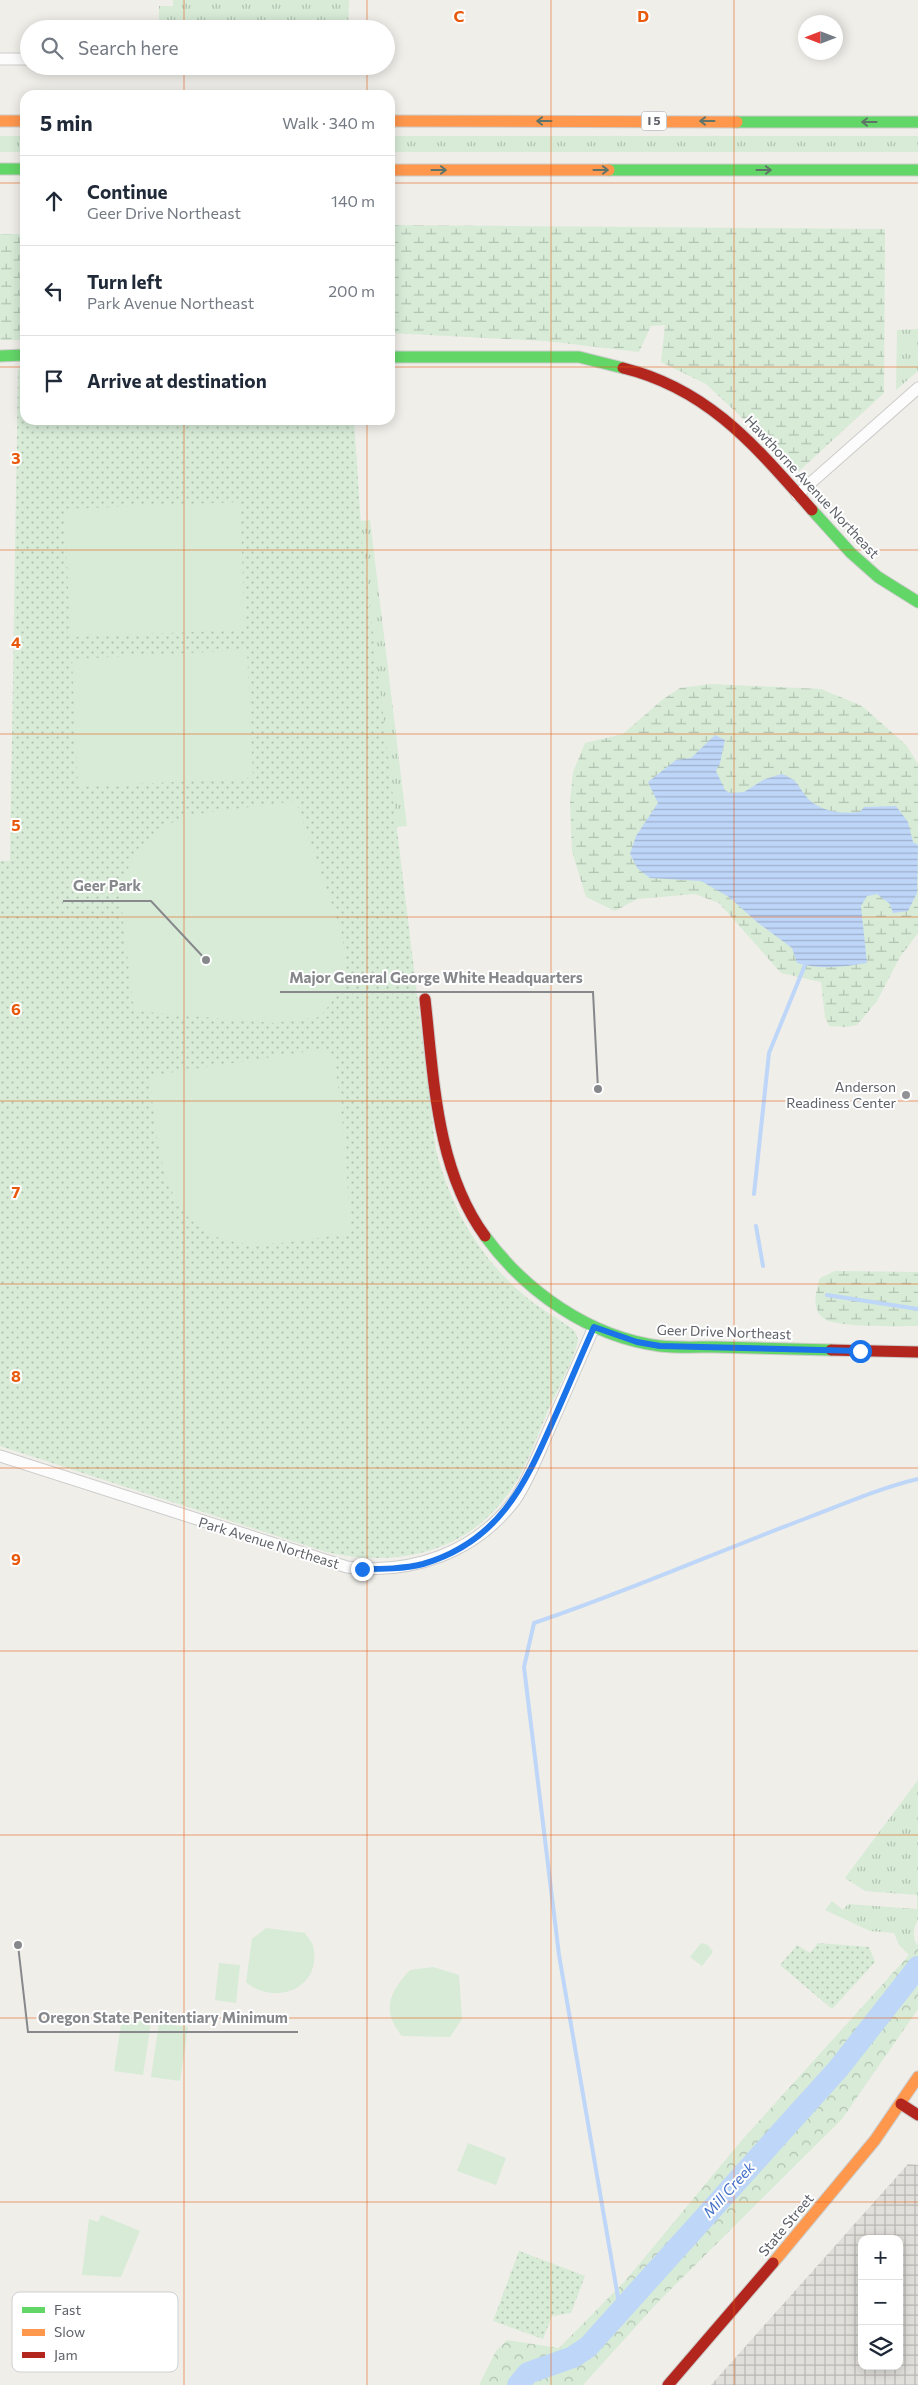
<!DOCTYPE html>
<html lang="en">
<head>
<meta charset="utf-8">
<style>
  body { margin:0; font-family:Commissioner,sans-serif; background:#f6f6f7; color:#1f2937 }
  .controls { position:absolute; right:15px; bottom:15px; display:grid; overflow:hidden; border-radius:10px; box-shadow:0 2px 12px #0003 }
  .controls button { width:45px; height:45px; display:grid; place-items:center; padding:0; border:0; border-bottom:1px solid #e0e1e3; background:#fff; color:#1f2937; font:25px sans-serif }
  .compass { position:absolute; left:798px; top:15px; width:45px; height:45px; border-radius:50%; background:#fff; box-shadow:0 2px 12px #0003; rotate:270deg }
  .stop { position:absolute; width:15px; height:15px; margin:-11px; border:4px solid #1a73e8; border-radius:50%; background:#fff }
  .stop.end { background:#1a73e8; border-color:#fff; box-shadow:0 1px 5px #0008 }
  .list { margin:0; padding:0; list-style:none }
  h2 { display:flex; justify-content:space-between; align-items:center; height:65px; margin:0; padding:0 20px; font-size:21px }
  h2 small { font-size:16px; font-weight:400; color:#747a83 }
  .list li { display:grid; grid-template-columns:32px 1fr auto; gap:15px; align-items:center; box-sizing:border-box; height:90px; padding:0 20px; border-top:1px solid #e0e1e3 }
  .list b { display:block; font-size:19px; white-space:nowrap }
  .list p { margin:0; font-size:16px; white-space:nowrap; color:#747a83 }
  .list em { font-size:16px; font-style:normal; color:#747a83 }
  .icon { flex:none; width:28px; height:28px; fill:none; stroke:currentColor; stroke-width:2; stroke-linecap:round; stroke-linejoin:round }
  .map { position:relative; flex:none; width:918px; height:2385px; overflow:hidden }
  .search { position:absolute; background:#fff; box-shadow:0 2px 12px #0003; left:20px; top:20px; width:375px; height:55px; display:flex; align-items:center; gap:12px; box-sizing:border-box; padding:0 18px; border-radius:28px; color:#747a83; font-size:19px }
  .panel { position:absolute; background:#fff; box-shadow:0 2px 12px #0003; left:20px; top:90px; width:375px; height:335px; border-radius:15px }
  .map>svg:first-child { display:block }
  .industrial { fill:url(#industrial-grid); fill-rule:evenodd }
  .grass { fill:url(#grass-tufts) }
  .forest { fill:url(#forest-crowns) }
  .wetland { fill:url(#wetland-marsh) }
  .park { fill:url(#park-dots) }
  .pitch { fill:#d7ebd7 }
  .water { fill:url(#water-rules) }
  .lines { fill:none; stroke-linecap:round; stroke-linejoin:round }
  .stream { stroke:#bed6f8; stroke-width:4 }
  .river { stroke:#bed6f8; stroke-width:22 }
  .street-casing { stroke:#cccccb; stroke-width:13 }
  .fast-casing { stroke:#cbcccb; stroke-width:13 }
  .slow-casing { stroke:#cbcccb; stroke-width:13 }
  .jam-casing { stroke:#cbcccb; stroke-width:13 }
  .street { stroke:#fdfcfc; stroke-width:11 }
  .fast { stroke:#63d668; stroke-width:11 }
  .slow { stroke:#ff974d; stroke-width:11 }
  .jam { stroke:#b3261e; stroke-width:11 }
  .oneway { stroke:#5f7368 }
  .route { stroke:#1a73e8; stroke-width:6 }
  .grid { fill:none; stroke:#e8590c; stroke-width:1; stroke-opacity:0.55 }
  .poi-dot { fill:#919295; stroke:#fff; stroke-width:2 }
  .labels { text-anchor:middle; stroke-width:4; stroke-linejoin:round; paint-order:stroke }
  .shield { fill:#fff; stroke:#8e9095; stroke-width:1 }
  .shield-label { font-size:12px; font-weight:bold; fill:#5e6168 }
  .street-label { font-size:14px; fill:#5e6168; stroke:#fff }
  .poi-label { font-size:14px; fill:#5e6168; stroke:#fff; text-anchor:end }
  .water-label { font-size:15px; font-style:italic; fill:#4471c9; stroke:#fff }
  .key { fill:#fff; stroke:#cfd0d2; stroke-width:1 }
  .key-label { font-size:14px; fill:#5e6168 }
  .grid-label { font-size:16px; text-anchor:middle; font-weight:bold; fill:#e8590c; stroke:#fff; stroke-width:4; stroke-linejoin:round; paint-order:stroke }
  .leader { fill:none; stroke:#87888c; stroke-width:2 }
  .callout-dot { fill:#87888c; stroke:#fff; stroke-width:2 }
  .callout-label { font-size:15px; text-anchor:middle; font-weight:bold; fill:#87888c; stroke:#fff; stroke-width:4; stroke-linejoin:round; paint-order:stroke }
</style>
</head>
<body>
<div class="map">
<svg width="918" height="2385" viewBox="0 0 918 2385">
  <defs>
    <pattern id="industrial-grid" width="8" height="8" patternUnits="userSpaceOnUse" patternTransform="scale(1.25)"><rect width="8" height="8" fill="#e0dfda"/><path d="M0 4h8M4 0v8" fill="none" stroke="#b9b8b5"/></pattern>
    <pattern id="grass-tufts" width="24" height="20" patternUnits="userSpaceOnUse" patternTransform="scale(1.25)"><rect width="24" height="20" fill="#d7ebd7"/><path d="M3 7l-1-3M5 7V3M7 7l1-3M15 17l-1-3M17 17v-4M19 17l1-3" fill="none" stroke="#b2c2b2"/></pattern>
    <pattern id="forest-crowns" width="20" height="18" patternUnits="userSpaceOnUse" patternTransform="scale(1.25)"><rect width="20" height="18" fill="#d7ebd7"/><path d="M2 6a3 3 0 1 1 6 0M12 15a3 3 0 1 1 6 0" fill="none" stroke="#b2c2b2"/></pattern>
    <pattern id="wetland-marsh" width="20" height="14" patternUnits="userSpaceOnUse" patternTransform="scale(1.25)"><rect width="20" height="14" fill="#d7ebd7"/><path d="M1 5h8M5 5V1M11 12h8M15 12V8" fill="none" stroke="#b2c2b2"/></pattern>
    <pattern id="park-dots" width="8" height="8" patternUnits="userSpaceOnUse" patternTransform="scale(1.25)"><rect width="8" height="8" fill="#d7ebd7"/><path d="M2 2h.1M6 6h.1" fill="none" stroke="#b2c2b2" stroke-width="1.8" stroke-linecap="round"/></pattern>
    <pattern id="water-rules" width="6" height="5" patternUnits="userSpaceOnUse" patternTransform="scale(1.25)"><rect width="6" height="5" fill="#bed6f8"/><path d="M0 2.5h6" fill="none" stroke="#9eb1cd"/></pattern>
  </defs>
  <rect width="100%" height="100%" fill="#efeee9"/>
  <path class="industrial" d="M908,2164L918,2165V2385H711ZM862,2239H899V2366H862Z"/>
  <g class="grass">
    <polygon points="173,0 349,0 348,29 159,29 159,6 173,6"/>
    <rect x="0" y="136" width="25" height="16"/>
    <rect x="390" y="136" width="528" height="16"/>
    <polygon points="918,329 918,371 896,390 897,330"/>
    <polygon points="370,520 407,826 383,828 335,524"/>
    <path d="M918,1780V1919C913,1929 912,1935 917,1946L909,1955L899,1945L894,1933L870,1931L825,1910L832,1901L843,1910L848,1904L917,1909V1895L865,1891L845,1878Z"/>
  </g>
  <polygon class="forest" points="918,1940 918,2009 842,2119 658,2302 583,2385 479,2385 496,2351 507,2340 559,2348 625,2281 742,2140 909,1955 917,1946"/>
  <g class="wetland">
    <polygon points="390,225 885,229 884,393 799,471 706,384 661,362 665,325 651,326 639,352 546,341 390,333"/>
    <rect x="0" y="234" width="25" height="106"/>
    <polygon points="711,684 821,689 862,706 906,745 918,764 918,933 900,957 877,1001 857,1025 845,1027 829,1026 825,1017 821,982 781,973 719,903 695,894 637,899 615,911 586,897 572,851 570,803 573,772 585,743 623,734 662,700 680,688"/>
    <path d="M835,1271L918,1272V1326C900,1326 834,1328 823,1318C811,1308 816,1291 820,1278Z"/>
  </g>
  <g class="park">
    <path d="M18,369L25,370V420H354L362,541L436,1151C452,1211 482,1262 531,1301C545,1312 561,1320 575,1331L578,1339C577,1355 554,1396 547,1413C537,1436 529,1461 516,1482C474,1551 401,1569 326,1552L0,1446V861H10Z"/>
    <polygon points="818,1943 869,1947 875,1962 832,2009 780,1965 797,1945 810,1953"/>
    <polygon points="519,2251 585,2276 571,2313 552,2316 543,2339 493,2321"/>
  </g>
  <g class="pitch">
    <polygon points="240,502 245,630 70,637 65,509"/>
    <polygon points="247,650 253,778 78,787 72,659"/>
    <polygon points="296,801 342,934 348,981 320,1017 273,1023 134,1011 120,895 127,870 141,846 161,828 188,815"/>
    <path d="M324,1049L334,1057L344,1134L351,1233C319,1237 285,1245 253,1244C158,1241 159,1145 149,1076Z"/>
    <path d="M266,1928L305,1933C307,1937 312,1942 313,1946C323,1988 275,2007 246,1982L252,1939Z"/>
    <polygon points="701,1943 708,1945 713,1952 702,1966 690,1957"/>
    <polygon points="219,1963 240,1965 236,2003 215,2000"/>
    <path d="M433,1967L459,1975L462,2019L450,2037L402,2036C381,2010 389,1993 410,1970Z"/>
    <polygon points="122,2018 151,2022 143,2075 114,2071"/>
    <polygon points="159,2023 188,2027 180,2081 151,2077"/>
    <polygon points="468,2143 506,2158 496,2185 457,2171"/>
    <polygon points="101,2215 140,2231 121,2277 82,2275 89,2219 98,2222"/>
  </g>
  <path class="water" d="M715,735L725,740L720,763L716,771L725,790L730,793L744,792L765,779L782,774C797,780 796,783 805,795C818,812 841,814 860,812L864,807L896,806L908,822L913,842L918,845L917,893L908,911L893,913L890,904L877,894L867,896L861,906L867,963C843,967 821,970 797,963L792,948L757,922L729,897L701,881L650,878L638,869L630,854L636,836L658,803L648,782L676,760L691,758Z"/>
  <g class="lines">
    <g class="stream">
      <polyline points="754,1194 769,1053 805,965"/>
      <polyline points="756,1226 763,1266"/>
      <polyline points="827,1295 918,1309"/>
      <path d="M620,2309L559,1955L524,1667L534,1623C627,1592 716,1552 807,1518C844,1504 880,1488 918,1479"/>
    </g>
    <polyline class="river" points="518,2385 528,2373 573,2357 588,2347 838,2069 918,1967"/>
    <g class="street-casing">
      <g id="street">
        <polyline points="0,59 29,59"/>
        <polyline points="797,495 918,388"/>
        <path d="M0,1456L347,1567C411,1575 475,1553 515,1500C529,1479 538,1455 548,1432C563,1397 579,1362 594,1327"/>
      </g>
    </g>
    <g class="fast-casing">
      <g id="fast">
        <polyline points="737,122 918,122"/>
        <polyline points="0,169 25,169"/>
        <polyline points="609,170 918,170"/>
        <polyline points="0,356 25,355"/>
        <polyline points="390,357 579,357 623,368"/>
        <polyline points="812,510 851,553 878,577 918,602"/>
        <path d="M485,1236C526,1292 590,1337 660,1346C678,1348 696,1347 713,1347C753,1348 792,1349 831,1350"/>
      </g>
    </g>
    <g class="slow-casing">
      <g id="slow">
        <polyline points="0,121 25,121"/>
        <polyline points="390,121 737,122"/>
        <polyline points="390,170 609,170"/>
        <polyline points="773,2263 875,2140 918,2077"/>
      </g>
    </g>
    <g class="jam-casing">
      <g id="jam">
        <path d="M623,368C709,389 756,447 812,510"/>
        <path d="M425,999C434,1079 436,1169 485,1236"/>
        <polyline points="831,1350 918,1352"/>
        <polyline points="901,2104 918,2115"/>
        <polyline points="668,2385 773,2263"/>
      </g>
    </g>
    <use href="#street" class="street"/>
    <use href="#fast" class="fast"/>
    <use href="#slow" class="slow"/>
    <use href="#jam" class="jam"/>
  </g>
  <defs><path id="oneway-shaft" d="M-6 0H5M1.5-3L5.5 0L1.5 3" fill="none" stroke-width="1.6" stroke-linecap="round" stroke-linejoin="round" transform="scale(1.25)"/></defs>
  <g class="oneway">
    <use href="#oneway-shaft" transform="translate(544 121) rotate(180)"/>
    <use href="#oneway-shaft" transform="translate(707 121) rotate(-180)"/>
    <use href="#oneway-shaft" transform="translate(869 122) rotate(-180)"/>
    <use href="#oneway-shaft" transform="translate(439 170)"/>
    <use href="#oneway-shaft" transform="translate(601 170)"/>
    <use href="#oneway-shaft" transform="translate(764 170)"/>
  </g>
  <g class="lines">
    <path class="route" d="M362,1569C382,1569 404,1569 423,1564C498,1542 524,1487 553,1421C567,1390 580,1358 594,1327L637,1342L660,1346L860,1351"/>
  </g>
  <path class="grid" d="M184,0V29M367,0V29M551,0V2385M734,0V2385M184,66V95M367,66V95M0,183H25M390,183H918M0,367H25M390,367H918M184,420V2385M367,420V2385M0,550H918M0,734H918M0,917H918M0,1101H918M0,1284H918M0,1468H918M0,1651H918M0,1835H918M0,2018H918M0,2202H918"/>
  <circle class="poi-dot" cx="906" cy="1095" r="5"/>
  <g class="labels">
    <rect class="shield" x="641.5" y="111.5" width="25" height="19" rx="4"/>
    <g class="shield-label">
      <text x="654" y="125">I 5</text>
    </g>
    <g class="street-label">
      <text transform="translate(812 487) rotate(47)" y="5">Hawthorne Avenue Northeast</text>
      <text transform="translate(724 1332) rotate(2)" y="5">Geer Drive Northeast</text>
      <text transform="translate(269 1543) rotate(17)" y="5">Park Avenue Northeast</text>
      <text transform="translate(786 2225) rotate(-50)" y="5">State Street</text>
    </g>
    <g class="poi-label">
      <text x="896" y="1092">Anderson<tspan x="896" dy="16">Readiness Center</tspan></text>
    </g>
    <g class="water-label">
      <text transform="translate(729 2190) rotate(-48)" y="5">Mill Creek</text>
    </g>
  </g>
  <rect x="12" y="2292" width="166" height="80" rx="8" class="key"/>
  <rect x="22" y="2307" width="23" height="6" fill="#63d668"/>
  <rect x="22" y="2329" width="23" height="7" fill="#ff974d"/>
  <rect x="22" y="2352" width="23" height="6" fill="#b3261e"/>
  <g class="key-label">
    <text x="54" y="2315">Fast</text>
    <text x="54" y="2337">Slow</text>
    <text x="54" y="2360">Jam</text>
  </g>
  <g class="grid-label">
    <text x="459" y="22">C</text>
    <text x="643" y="22">D</text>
    <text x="16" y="464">3</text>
    <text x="16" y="648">4</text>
    <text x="16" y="831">5</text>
    <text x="16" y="1015">6</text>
    <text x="16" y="1198">7</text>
    <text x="16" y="1382">8</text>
    <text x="16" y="1565">9</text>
  </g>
  <path class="leader" d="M206 960L151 901H63M598 1089L593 992H280M18 1945L28 2032H298"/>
  <g class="callout-dot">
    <circle cx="206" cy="960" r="5"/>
    <circle cx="598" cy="1089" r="5"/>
    <circle cx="18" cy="1945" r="5"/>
  </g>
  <g class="callout-label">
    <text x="107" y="891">Geer Park</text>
    <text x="436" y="983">Major General George White Headquarters</text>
    <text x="163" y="2023">Oregon State Penitentiary Minimum</text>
  </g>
</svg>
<div class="controls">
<button>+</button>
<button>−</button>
<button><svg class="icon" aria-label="layers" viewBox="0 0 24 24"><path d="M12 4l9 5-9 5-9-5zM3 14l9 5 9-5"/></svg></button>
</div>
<svg class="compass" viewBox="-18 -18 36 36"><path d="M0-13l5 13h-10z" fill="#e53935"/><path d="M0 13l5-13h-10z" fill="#747a83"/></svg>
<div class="stop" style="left:860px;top:1351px"></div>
<div class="stop end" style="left:362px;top:1569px"></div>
<div class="search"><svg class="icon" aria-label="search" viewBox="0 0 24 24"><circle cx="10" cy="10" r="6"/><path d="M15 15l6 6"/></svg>Search here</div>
<section class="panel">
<h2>5 min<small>Walk · 340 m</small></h2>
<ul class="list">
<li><svg class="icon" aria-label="ahead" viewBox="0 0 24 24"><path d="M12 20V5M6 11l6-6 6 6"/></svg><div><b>Continue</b><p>Geer Drive Northeast</p></div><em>140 m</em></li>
<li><svg class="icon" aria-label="left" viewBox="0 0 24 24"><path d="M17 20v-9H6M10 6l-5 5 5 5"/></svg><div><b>Turn left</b><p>Park Avenue Northeast</p></div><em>200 m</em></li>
<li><svg class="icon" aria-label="arrive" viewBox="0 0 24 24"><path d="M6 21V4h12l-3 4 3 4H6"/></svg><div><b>Arrive at destination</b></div></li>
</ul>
</section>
</div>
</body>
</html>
